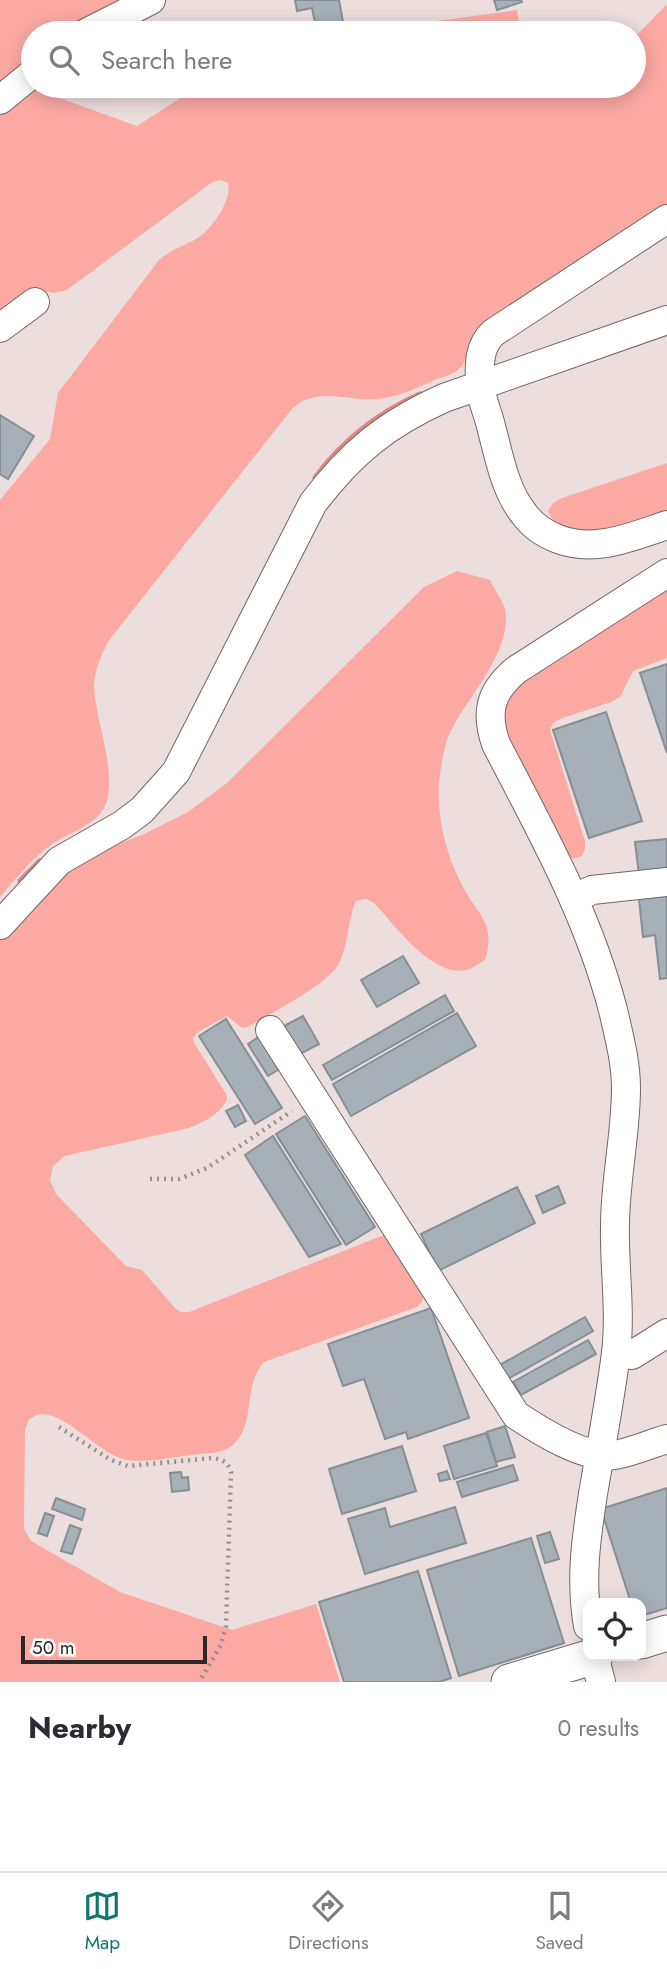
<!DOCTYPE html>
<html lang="en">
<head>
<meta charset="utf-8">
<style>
  body { margin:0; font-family:Jost,sans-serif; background:#f7f7f7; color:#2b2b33 }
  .controls { position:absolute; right:21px; bottom:21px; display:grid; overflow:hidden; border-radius:14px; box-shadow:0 4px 18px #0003 }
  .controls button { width:63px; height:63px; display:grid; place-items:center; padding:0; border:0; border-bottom:2px solid #e1e1e2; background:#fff; color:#2b2b33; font:35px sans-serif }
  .scale { position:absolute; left:21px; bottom:18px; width:186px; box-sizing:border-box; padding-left:7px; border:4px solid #2d2828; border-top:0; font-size:19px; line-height:24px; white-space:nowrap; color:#2d2828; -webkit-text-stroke:5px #fff; paint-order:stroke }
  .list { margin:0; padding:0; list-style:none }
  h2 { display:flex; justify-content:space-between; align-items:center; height:91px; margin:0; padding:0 28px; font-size:30px }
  h2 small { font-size:23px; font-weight:400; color:#7c7c81 }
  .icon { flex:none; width:38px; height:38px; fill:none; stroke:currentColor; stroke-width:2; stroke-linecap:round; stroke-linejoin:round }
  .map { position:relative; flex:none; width:667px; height:1682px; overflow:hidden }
  .search { position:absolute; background:#fff; box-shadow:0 4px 18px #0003; left:21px; right:21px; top:21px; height:77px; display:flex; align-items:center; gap:18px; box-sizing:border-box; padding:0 24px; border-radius:38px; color:#7c7c81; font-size:26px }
  .sheet { height:189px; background:#fff }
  nav { display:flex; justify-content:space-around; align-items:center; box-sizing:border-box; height:98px; border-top:2px solid #e1e1e2; background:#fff; font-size:19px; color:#7c7c81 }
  nav a { display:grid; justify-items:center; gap:4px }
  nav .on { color:#0f766e }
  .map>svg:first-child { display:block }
  .green { fill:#fca9a4 }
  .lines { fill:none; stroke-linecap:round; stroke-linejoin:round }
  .stream { stroke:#df8782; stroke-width:7 }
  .building { fill:#a7b0b7; stroke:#868f96; stroke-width:2 }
  .minor-casing { stroke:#726766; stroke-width:30 }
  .tertiary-casing { stroke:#726766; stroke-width:37 }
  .path { stroke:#968d8c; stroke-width:4.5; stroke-dasharray:2 5; stroke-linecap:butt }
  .minor { stroke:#fff; stroke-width:28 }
  .tertiary { stroke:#fff; stroke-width:35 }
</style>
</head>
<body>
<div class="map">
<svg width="667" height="1682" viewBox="0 0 667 1682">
  <rect width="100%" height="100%" fill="#ebdedd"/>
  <g class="green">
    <path d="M0,0H127L68,33H33V61L10,80L137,126L199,86H634V38L667,4V204L483,325C469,337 471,360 457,371C451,375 443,377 437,379C416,388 398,398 375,399C345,401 317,386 292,409L110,639C102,653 95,668 94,684C94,718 122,783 102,811C90,828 65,834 48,847C30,860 15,880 0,897V500L50,439L58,393L159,260C174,247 189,245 202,235C215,224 232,199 228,183L220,180L211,183L67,290L54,293L42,291L0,317Z"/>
    <polygon points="517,10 521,33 350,33"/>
    <path d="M667,463V512C638,521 564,551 548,511L553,503L562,498Z"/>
    <path d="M457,571L490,580C494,589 502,599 505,609C514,649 466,699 450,733C444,744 440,772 439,785C437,818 446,854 461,883C476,914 497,922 485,960C479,963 472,969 466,970C431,977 396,926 374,903L366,899L356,901C347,921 349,946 338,965C327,985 269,1014 248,1027L242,1028L227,1016L198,1032L193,1038L195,1044L226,1094L227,1099C220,1115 203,1122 189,1128L65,1156L53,1166L50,1180L56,1194L126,1266L142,1270L175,1308L181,1312H189L384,1235L389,1237L424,1295L422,1302L417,1307L264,1362C242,1386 257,1423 233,1445C223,1454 205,1453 192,1455C172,1457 148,1463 128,1460C100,1456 71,1416 43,1414C38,1414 34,1417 29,1419L25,1430L24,1529L31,1541L120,1592L232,1630L316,1604L340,1682H0V939L49,884L83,857L142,835L188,812L227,783L424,587Z"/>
    <polygon points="667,588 667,658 633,671 620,697 611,702 560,719 553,723 550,730 585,841 585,849 582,856 574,859 567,855 504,740 503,699 510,687"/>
  </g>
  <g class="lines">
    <g class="stream">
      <path d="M316,478C342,442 379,413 420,395"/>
      <polyline points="21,881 40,862"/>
    </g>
  </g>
  <g class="building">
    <polygon points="295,0 339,0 344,27 317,32 312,8 297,11"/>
    <polygon points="494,0 521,0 522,2 497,10"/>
    <polygon points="0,415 34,436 8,479 0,474"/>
    <polygon points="667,664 667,753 640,673"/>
    <polygon points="606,712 642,821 589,838 553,730"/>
    <polygon points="667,839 667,872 639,875 635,842"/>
    <polygon points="667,896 667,978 660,979 655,935 643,937 639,899"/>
    <polygon points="403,956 419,983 377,1007 361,980"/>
    <polygon points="445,995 454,1011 332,1080 323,1065"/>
    <polygon points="457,1013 476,1046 351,1116 333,1084"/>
    <polygon points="303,1016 319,1044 300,1054 284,1026"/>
    <polygon points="226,1019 282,1108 255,1124 199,1036"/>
    <polygon points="260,1036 281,1068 268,1076 248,1044"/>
    <polygon points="238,1105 246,1121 235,1127 226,1111"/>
    <polygon points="305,1116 375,1227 346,1245 276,1134"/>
    <polygon points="273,1136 341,1244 309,1257 245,1155"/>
    <polygon points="558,1186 565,1203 543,1213 536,1196"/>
    <polygon points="517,1187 535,1223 438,1271 421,1234"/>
    <polygon points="431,1308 469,1418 408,1439 406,1432 385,1439 364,1379 343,1386 328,1344"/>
    <polygon points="585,1317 593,1331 506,1380 498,1366"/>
    <polygon points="588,1340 596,1354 521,1395 513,1382"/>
    <polygon points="505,1426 515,1457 496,1462 487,1432"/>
    <polygon points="486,1433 497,1466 454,1479 444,1446"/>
    <polygon points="402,1446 416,1491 342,1514 329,1469"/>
    <polygon points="513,1465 518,1480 462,1497 457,1482"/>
    <polygon points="447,1471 450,1479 440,1481 438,1474"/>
    <polygon points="181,1472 182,1478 188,1477 189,1490 172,1492 170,1473"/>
    <polygon points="667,1488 667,1608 641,1616 641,1603 631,1603 601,1509"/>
    <polygon points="56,1498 85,1509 82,1520 52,1509"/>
    <polygon points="455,1507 466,1543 365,1574 348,1519 385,1508 390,1527"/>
    <polygon points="45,1513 54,1516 47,1536 38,1533"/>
    <polygon points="70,1525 81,1529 72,1554 61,1551"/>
    <polygon points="550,1532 559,1559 545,1563 537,1536"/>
    <polygon points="531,1538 564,1643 459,1676 427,1570"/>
    <polygon points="418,1571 451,1678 439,1682 344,1682 319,1602"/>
  </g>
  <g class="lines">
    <g class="minor-casing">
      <g id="minor">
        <polyline points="86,33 151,0"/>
        <polyline points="0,100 33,73"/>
        <path d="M667,219L493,333C479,346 479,365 480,383C480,395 486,408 489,419C498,450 503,488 524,514C532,525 545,534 558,539C595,553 631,537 667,525"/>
        <polyline points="0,328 35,302"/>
        <polyline points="575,898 592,890 667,882"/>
        <path d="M0,925L59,861L122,825L142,810L176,772L313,503C351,453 386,424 444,398L667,320"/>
        <path d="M270,1030L516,1415C540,1431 586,1460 615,1455C632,1452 650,1444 667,1439"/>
        <polyline points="616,1353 632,1355 667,1333"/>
        <path d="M588,1626C580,1580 586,1539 593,1494C601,1447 610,1400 616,1353C621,1310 614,1268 615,1226C615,1180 626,1134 626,1088C626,1062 619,1036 613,1010C588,914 541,831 496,744C485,712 490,692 516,670L667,573"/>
        <polyline points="594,1656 601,1682"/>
      </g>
    </g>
    <g class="tertiary-casing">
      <g id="tertiary">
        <polyline points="641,1641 667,1633"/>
        <polyline points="509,1682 595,1656"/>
      </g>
    </g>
    <g class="path">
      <polyline points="150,1179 179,1179 207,1168 292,1111"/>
      <path d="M59,1427L111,1460L128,1466L213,1458C223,1460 228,1462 231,1472L226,1626L221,1645L199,1682"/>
    </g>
    <use href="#minor" class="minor"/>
    <use href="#tertiary" class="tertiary"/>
  </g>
</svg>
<div class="controls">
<button><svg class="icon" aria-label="locate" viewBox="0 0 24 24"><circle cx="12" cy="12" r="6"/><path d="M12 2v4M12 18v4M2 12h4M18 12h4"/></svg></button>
</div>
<div class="scale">50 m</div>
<div class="search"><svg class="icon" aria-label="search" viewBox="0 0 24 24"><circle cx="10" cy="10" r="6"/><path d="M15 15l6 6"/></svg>Search here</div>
</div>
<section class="sheet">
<h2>Nearby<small>0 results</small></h2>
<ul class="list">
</ul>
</section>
<nav>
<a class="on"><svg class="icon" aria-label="map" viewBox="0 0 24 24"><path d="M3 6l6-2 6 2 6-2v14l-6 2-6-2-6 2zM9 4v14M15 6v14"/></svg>Map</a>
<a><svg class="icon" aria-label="directions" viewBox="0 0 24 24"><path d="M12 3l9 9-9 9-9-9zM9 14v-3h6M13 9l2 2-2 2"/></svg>Directions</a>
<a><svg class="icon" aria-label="saved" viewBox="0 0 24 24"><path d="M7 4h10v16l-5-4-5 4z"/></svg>Saved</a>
</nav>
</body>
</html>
